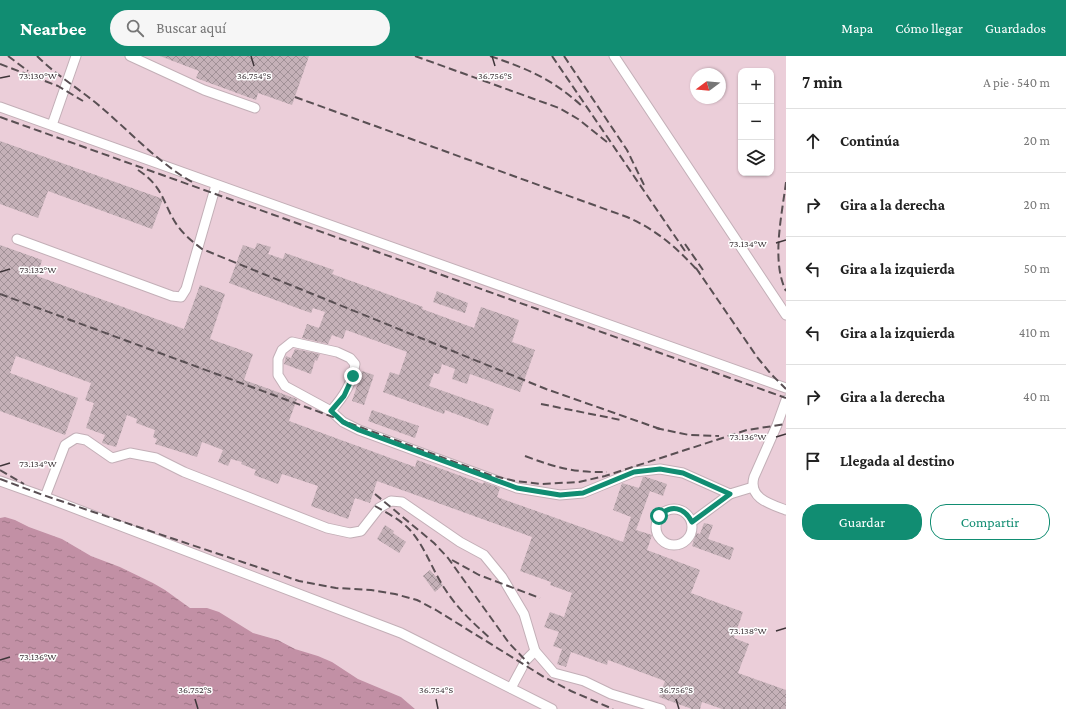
<!DOCTYPE html>
<html lang="es">
<head>
<meta charset="utf-8">
<style>
  body { margin:0; font-family:"Crimson Pro",serif; background:#f6f6f6; color:#222 }
  .controls { position:absolute; right:12px; top:12px; display:grid; overflow:hidden; border-radius:8px; box-shadow:0 1px 3px #0004 }
  .controls button { width:36px; height:36px; display:grid; place-items:center; padding:0; border:0; border-bottom:1px solid #e0e0e0; background:#fff; color:#222; font:20px sans-serif }
  .compass { position:absolute; left:690px; top:12px; width:36px; height:36px; border-radius:50%; background:#fff; box-shadow:0 1px 3px #0004; rotate:254deg }
  .stop { position:absolute; width:12px; height:12px; margin:-9px; border:3px solid #118d72; border-radius:50%; background:#fff }
  .stop.end { background:#118d72; border-color:#fff; box-shadow:0 1px 4px #0008 }
  .list { margin:0; padding:0; list-style:none }
  h2 { display:flex; justify-content:space-between; align-items:center; height:52px; margin:0; padding:0 16px; font-size:17px }
  h2 small { font-size:13px; font-weight:400; color:#767676 }
  .list li { display:grid; grid-template-columns:26px 1fr auto; gap:12px; align-items:center; box-sizing:border-box; height:64px; padding:0 16px; border-top:1px solid #e0e0e0 }
  .list b { display:block; font-size:15px; white-space:nowrap }
  .list em { font-size:13px; font-style:normal; color:#767676 }
  .actions { display:flex; gap:8px; padding:12px 16px }
  .actions a { flex:1; padding:9px 0; border:1px solid #118d72; border-radius:16px; text-align:center; font-size:14px; color:#118d72 }
  .actions .main { background:#118d72; color:#fff }
  .icon { flex:none; width:22px; height:22px; fill:none; stroke:currentColor; stroke-width:2; stroke-linecap:round; stroke-linejoin:round }
  .map { position:relative; flex:none; width:786px; height:653px; overflow:hidden }
  header { display:flex; align-items:center; gap:24px; box-sizing:border-box; height:56px; padding:0 20px; background:#118d72; color:#fff }
  header strong { font-size:19px }
  nav { display:flex; gap:22px; margin-inline-start:auto; font-size:14px }
  .search { width:280px; height:36px; background:#f6f6f6; display:flex; align-items:center; gap:10px; box-sizing:border-box; padding:0 14px; border-radius:22px; color:#767676; font-size:15px }
  main { display:flex }
  aside { flex:1; background:#fff }
  .map>svg:first-child { display:block }
  .built { fill:#ebced9; fill-rule:evenodd }
  .water { fill:url(#water-ripples) }
  .building { fill:url(#building-cross-hatch) }
  .lines { fill:none; stroke-linecap:round; stroke-linejoin:round }
  .minor-casing { stroke:#c3afb7; stroke-width:11 }
  .minor { stroke:#fff; stroke-width:9 }
  .rail { stroke:#594f53; stroke-width:2; stroke-dasharray:8 4; stroke-linecap:butt }
  .route { stroke:#118d72; stroke-width:5 }
  .ticks { fill:none; stroke:#3e3539; stroke-width:1.5 }
  .ticks-label { font-size:10px; text-anchor:middle; fill:#3e3539; stroke:#fff; stroke-width:3; stroke-linejoin:round; paint-order:stroke }
</style>
</head>
<body>
<header>
<strong>Nearbee</strong>
<div class="search"><svg class="icon" aria-label="search" viewBox="0 0 24 24"><circle cx="10" cy="10" r="6"/><path d="M15 15l6 6"/></svg>Buscar aquí</div>
<nav><a>Mapa</a><a>Cómo llegar</a><a>Guardados</a></nav>
</header>
<main>
<div class="map">
<svg width="786" height="653" viewBox="0 0 786 653">
  <defs>
    <pattern id="water-ripples" width="26" height="14" patternUnits="userSpaceOnUse"><rect width="26" height="14" fill="#c290a5"/><path d="M2 4q2-2 4 0t4 0M15 11q2-2 4 0t4 0" fill="none" stroke="#9f7687"/></pattern>
    <pattern id="building-cross-hatch" width="8" height="8" patternUnits="userSpaceOnUse"><rect width="8" height="8" fill="#c5b1b8"/><path d="M0 0l8 8M0 8l8-8" fill="none" stroke="#a19197"/></pattern>
  </defs>
  <rect width="100%" height="100%" fill="#f0dbe3"/>
  <path class="built" d="M0,0H786V653H415L401,641L358,623L332,606L318,600L295,593L279,584L253,577L201,552H190L153,527L120,511L91,500L62,483L29,471L15,464L5,461L0,462ZM741,15H771V117H741ZM696,18H720V42H696Z"/>
  <polygon class="water" points="5,461 15,464 29,471 62,483 91,500 120,511 153,527 165,534 190,552 207,552 219,556 253,577 278,584 295,593 318,600 332,606 358,623 401,641 415,653 0,653 0,462"/>
  <g class="building">
    <polygon points="160,0 309,0 292,49 258,37 256,44 196,22 199,15"/>
    <polygon points="0,85 163,143 152,173 48,135 38,162 0,148"/>
    <polygon points="257,187 271,191 268,198 283,203 285,197 334,214 332,218 423,251 422,253 474,272 481,251 519,264 512,286 535,294 520,336 470,318 467,328 452,323 455,313 442,308 439,318 434,317 429,330 494,353 488,370 445,354 444,358 383,336 390,316 399,319 407,296 346,274 343,283 332,279 328,288 302,282 307,268 319,272 325,256 313,252 311,257 229,227 243,189 255,193"/>
    <polygon points="0,189 42,204 37,220 184,273 200,229 225,238 210,283 253,298 244,324 297,343 289,365 415,411 417,404 483,428 484,426 500,432 497,441 623,486 631,461 613,454 622,427 639,432 643,421 646,421 667,428 663,440 650,435 636,474 652,479 647,494 700,514 691,537 743,556 734,582 749,588 738,617 786,634 786,653 722,653 702,646 700,653 692,653 659,641 665,625 608,604 607,609 571,596 566,611 557,608 562,593 553,590 559,576 544,571 550,556 564,561 572,537 550,529 551,526 520,515 532,481 377,425 370,447 355,442 348,463 311,450 318,430 282,418 278,428 254,419 256,414 241,408 242,406 231,403 228,410 218,406 223,394 202,386 197,401 155,388 157,383 153,381 155,374 136,367 137,363 127,359 116,391 102,387 105,379 86,372 94,347 85,344 91,327 16,300 10,317 78,342 65,379 0,355"/>
    <polygon points="437,235 468,247 465,257 433,246"/>
    <polygon points="295,293 320,298 317,305 315,304 311,318 284,308 286,300 291,302"/>
    <polygon points="362,315 374,319 364,349 352,345"/>
    <polygon points="372,354 419,370 415,382 368,365"/>
    <polygon points="704,467 713,469 708,483 734,492 730,504 692,490 696,477 700,478"/>
    <polygon points="385,469 394,475 393,477 406,486 399,497 377,483"/>
    <polygon points="430,514 443,529 435,536 423,520"/>
  </g>
  <g class="lines">
    <g class="minor-casing">
      <g id="minor">
        <polyline points="130,0 204,34 255,52"/>
        <polyline points="614,0 786,259"/>
        <polyline points="0,51 786,332"/>
        <polyline points="52,69 76,0"/>
        <polyline points="17,183 172,240 181,241 186,233 216,129"/>
        <path d="M786,344L777,369L754,421C748,442 770,448 786,454"/>
        <path d="M331,355C344,340 352,328 355,308L350,302L337,296L292,286L282,294L278,303V319L285,330L331,355L343,366L359,374L517,432L560,439L583,437L634,416L660,413L683,417L730,438L753,431"/>
        <polyline points="0,425 45,441 401,577 552,653"/>
        <polyline points="45,441 65,389 76,382 86,384 112,402 130,397 156,402 184,416 327,472 350,477 361,475 379,452 391,445 402,446 460,486 484,499 502,521 524,558 535,595 554,617 584,625 611,638 661,653"/>
        <circle cx="674" cy="471" r="18"/>
        <polyline points="692,466 730,438"/>
        <polyline points="511,632 526,604 535,595"/>
      </g>
    </g>
    <use href="#minor" class="minor"/>
    <g class="rail">
      <polyline points="8,0 28,15"/>
      <path d="M37,0C57,20 81,34 102,52C130,76 160,108 192,126"/>
      <polyline points="415,0 559,52 578,63 607,86"/>
      <path d="M490,0C528,13 552,23 582,50"/>
      <polyline points="552,0 685,195"/>
      <polyline points="564,0 627,94 645,131"/>
      <polyline points="0,8 58,30 83,45"/>
      <path d="M295,41L627,161C657,174 677,192 699,216"/>
      <polyline points="0,61 786,342"/>
      <path d="M138,114C165,132 162,147 177,169C184,179 193,186 202,193L546,333L660,373"/>
      <path d="M786,126C782,159 771,205 786,235"/>
      <polyline points="685,188 703,214"/>
      <polyline points="696,212 757,301 771,318 786,333"/>
      <polyline points="0,238 490,419 515,425 541,428 579,426 605,420 747,374 786,368"/>
      <polyline points="541,348 621,364"/>
      <polyline points="656,372 689,379 719,380"/>
      <path d="M525,400C554,411 575,417 607,416"/>
      <polyline points="0,414 24,428"/>
      <polyline points="0,423 43,439 299,525 336,532 371,534 395,538 417,544 436,554 544,621 571,635 613,653"/>
      <polyline points="375,438 434,487 448,502 509,587 529,608"/>
      <path d="M375,450C387,457 401,464 410,474C426,492 432,514 445,533C457,552 474,568 491,583"/>
      <polyline points="452,504 479,519 540,542"/>
    </g>
  </g>
  <g class="lines">
    <path class="route" d="M353,320L344,340L331,355L343,366L359,374L517,432L560,439L583,437L634,416L660,413L683,417L730,438L692,466C684,451 671,448 659,460"/>
  </g>
  <path class="ticks" d="M251,0L254,10M492,0L495,10M0,22L10,20M776,187L786,184M0,216L10,213M776,381L786,378M0,410L10,407M776,575L786,572M0,604L10,601M195,643L198,653M436,643L438,653M676,643L679,653"/>
  <g class="ticks-label">
    <text x="254" y="23">36.754°S</text>
    <text x="495" y="23">36.756°S</text>
    <text x="38" y="23">73.130°W</text>
    <text x="748" y="191">73.134°W</text>
    <text x="38" y="217">73.132°W</text>
    <text x="748" y="384">73.136°W</text>
    <text x="38" y="411">73.134°W</text>
    <text x="748" y="578">73.138°W</text>
    <text x="38" y="604">73.136°W</text>
    <text x="195" y="637">36.752°S</text>
    <text x="436" y="637">36.754°S</text>
    <text x="676" y="637">36.756°S</text>
  </g>
</svg>
<div class="controls">
<button>+</button>
<button>−</button>
<button><svg class="icon" aria-label="layers" viewBox="0 0 24 24"><path d="M12 4l9 5-9 5-9-5zM3 14l9 5 9-5"/></svg></button>
</div>
<svg class="compass" viewBox="-18 -18 36 36"><path d="M0-13l5 13h-10z" fill="#e53935"/><path d="M0 13l5-13h-10z" fill="#767676"/></svg>
<div class="stop" style="left:659px;top:460px"></div>
<div class="stop end" style="left:353px;top:320px"></div>
</div>
<aside>
<h2>7 min<small>A pie · 540 m</small></h2>
<ul class="list">
<li><svg class="icon" aria-label="ahead" viewBox="0 0 24 24"><path d="M12 20V5M6 11l6-6 6 6"/></svg><div><b>Continúa</b></div><em>20 m</em></li>
<li><svg class="icon" aria-label="right" viewBox="0 0 24 24"><path d="M7 20v-9h11M14 6l5 5-5 5"/></svg><div><b>Gira a la derecha</b></div><em>20 m</em></li>
<li><svg class="icon" aria-label="left" viewBox="0 0 24 24"><path d="M17 20v-9H6M10 6l-5 5 5 5"/></svg><div><b>Gira a la izquierda</b></div><em>50 m</em></li>
<li><svg class="icon" aria-label="left" viewBox="0 0 24 24"><path d="M17 20v-9H6M10 6l-5 5 5 5"/></svg><div><b>Gira a la izquierda</b></div><em>410 m</em></li>
<li><svg class="icon" aria-label="right" viewBox="0 0 24 24"><path d="M7 20v-9h11M14 6l5 5-5 5"/></svg><div><b>Gira a la derecha</b></div><em>40 m</em></li>
<li><svg class="icon" aria-label="arrive" viewBox="0 0 24 24"><path d="M6 21V4h12l-3 4 3 4H6"/></svg><div><b>Llegada al destino</b></div></li>
</ul>
<div class="actions"><a class="main">Guardar</a><a>Compartir</a></div>
</aside>
</main>
</body>
</html>
